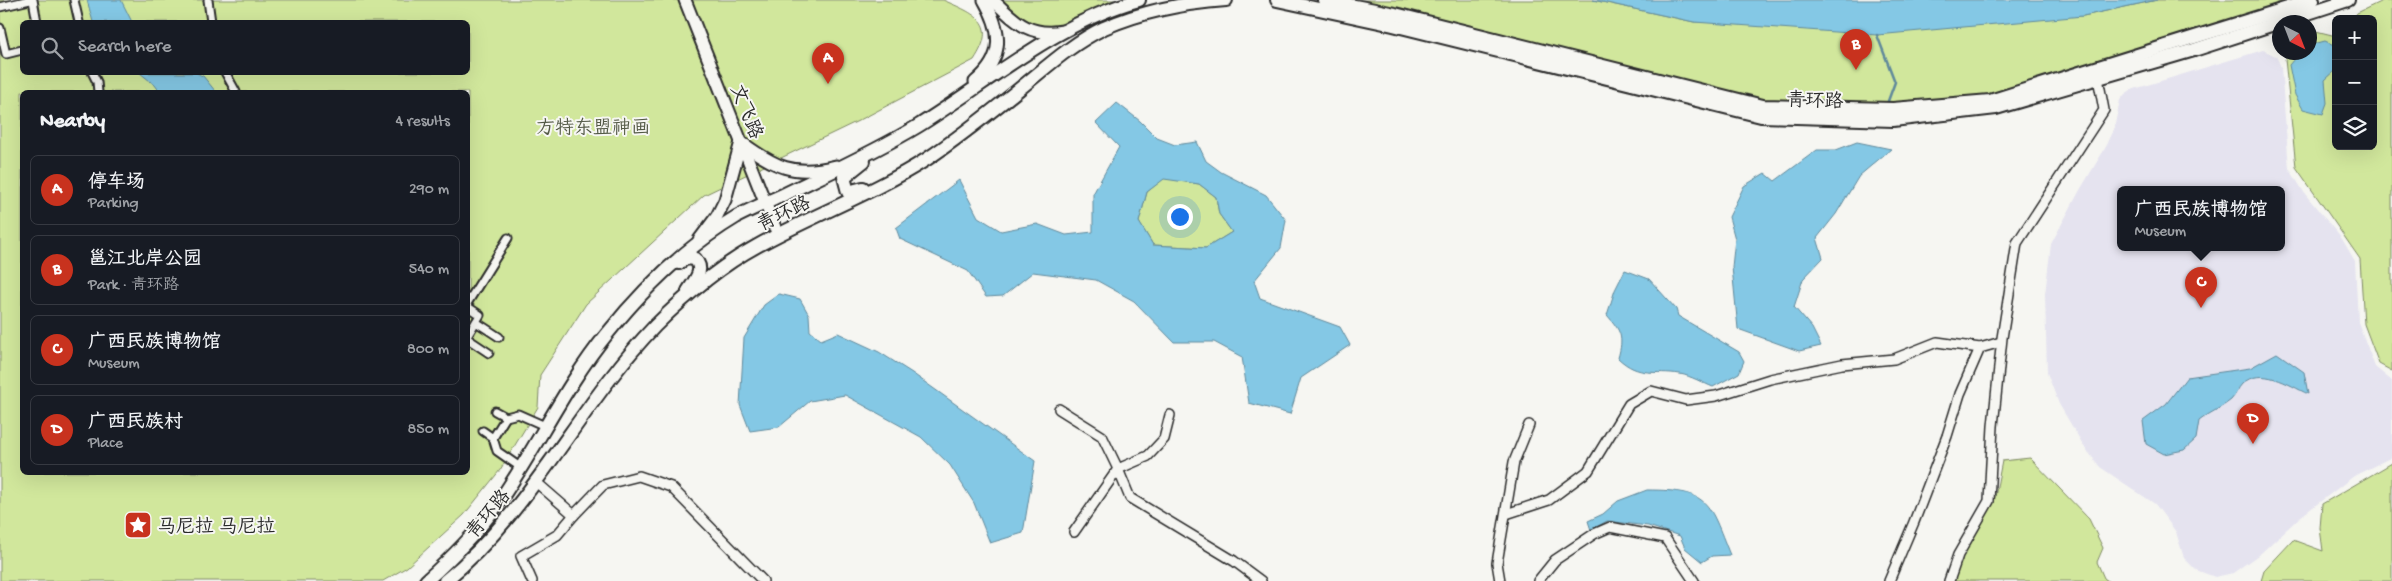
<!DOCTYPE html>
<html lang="en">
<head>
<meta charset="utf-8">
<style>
  body { margin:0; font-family:"Gochi Hand","LXGW WenKai TC",sans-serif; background:#20242c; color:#f1f3f6 }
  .controls { position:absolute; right:15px; top:15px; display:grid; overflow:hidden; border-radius:8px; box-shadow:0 5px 20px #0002 }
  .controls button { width:45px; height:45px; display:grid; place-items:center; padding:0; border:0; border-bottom:1px solid #363941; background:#171b24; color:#f1f3f6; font:25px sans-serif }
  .compass { position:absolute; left:2272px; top:15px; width:45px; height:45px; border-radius:50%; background:#171b24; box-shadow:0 5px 20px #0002; rotate:138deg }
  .you { position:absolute; left:1179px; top:216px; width:18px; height:18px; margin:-12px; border:4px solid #fff; border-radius:50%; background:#1a73e8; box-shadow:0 0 0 8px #1a73e833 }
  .badge { display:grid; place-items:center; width:32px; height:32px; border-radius:50%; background:#c8321e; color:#fff; font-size:16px; font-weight:700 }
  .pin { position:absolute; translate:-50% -41px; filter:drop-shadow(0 1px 2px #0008) }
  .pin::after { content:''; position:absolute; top:26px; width:18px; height:15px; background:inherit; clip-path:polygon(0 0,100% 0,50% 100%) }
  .popup { position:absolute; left:2117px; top:186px; width:168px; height:65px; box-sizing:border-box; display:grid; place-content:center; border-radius:8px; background:#171b24; filter:drop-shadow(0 1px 4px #0005); font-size:16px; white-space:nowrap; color:#9ea1a6 }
  .popup b { font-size:19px; color:#f1f3f6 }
  .popup::after { content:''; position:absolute; left:50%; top:100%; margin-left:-10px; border:10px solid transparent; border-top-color:#171b24 }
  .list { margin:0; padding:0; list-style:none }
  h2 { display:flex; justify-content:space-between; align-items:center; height:65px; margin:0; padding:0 20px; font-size:21px }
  h2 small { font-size:16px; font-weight:400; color:#9ea1a6 }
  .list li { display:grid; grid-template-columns:32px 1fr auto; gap:15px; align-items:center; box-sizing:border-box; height:70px; margin:0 10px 10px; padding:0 10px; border:1px solid #363941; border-radius:8px }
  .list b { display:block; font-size:19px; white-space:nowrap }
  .list p { margin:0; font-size:16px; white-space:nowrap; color:#9ea1a6 }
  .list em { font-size:16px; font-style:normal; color:#9ea1a6 }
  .icon { flex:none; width:28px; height:28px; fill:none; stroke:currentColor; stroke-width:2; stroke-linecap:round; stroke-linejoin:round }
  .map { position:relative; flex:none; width:2392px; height:581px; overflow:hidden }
  .search { position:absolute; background:#171b24; box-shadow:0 5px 20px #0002; left:20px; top:20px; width:450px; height:55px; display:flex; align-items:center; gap:12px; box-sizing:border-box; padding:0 18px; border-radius:8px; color:#9ea1a6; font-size:19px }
  .panel { position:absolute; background:#171b24; box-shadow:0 5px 20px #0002; left:20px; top:90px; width:450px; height:385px; border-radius:8px }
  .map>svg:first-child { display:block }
  .built { fill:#e5e3ef; fill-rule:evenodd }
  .green { fill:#d1e79c; stroke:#7e8964; fill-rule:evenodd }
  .water { fill:#84c8e5; stroke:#60899b; fill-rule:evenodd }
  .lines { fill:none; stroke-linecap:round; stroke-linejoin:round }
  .stream { stroke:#60899b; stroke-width:2.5 }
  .pedestrian-casing { stroke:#2b2b2b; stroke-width:11 }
  .minor-casing { stroke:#2b2b2b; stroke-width:12 }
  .tertiary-casing { stroke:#2b2b2b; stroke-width:15 }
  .secondary-casing { stroke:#2b2b2b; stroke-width:16 }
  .pedestrian { stroke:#f6f6f2; stroke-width:7 }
  .minor { stroke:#f6f6f2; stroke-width:9 }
  .tertiary { stroke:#f6f6f2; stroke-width:11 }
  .secondary { stroke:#f6f6f2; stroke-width:12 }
  .labels { text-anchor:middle; stroke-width:4; stroke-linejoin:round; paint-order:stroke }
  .street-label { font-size:19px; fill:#2b2b2b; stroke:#f6f6f2 }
  .park-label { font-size:19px; fill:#545a47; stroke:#f6f6f2 }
  .poi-label { font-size:19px; fill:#2b2b2b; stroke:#f6f6f2; text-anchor:start }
</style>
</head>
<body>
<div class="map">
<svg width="2392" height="581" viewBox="0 0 2392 581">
  <rect width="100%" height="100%" fill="#f6f6f2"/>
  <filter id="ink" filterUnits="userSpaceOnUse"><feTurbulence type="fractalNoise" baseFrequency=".02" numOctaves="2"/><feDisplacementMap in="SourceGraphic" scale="10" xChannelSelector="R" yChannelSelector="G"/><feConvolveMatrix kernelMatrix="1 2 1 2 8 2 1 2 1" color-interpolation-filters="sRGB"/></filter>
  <g filter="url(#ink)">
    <path class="built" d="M2263,50L2276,56L2281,67L2289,168L2305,194L2342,239L2355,261L2358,322L2375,367L2392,381V457L2354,476L2300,517L2261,553L2233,573L2215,577L2196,570L2184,558L2176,532L2155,504L2100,467L2085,448L2059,404L2047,373L2045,294L2051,244L2080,190L2107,145L2114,129L2120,100L2125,94L2131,90ZM2121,189H2281V247H2121Z"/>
    <g class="green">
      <path d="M0,0H943C975,14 999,22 974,60L858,121L704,195L586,304L540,375L538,407L500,470L464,515L407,567L383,581H0ZM22,22H468V72H22ZM22,92H468V472H22Z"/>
      <polygon points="993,0 1139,0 1067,31 1033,31"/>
      <polygon points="1324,0 1593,0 1694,22 2083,16 2157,0 2313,0 1990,101 1893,109 1763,106"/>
      <polygon points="2384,0 2392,0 2392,371 2379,364 2364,324 2360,259 2296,167 2285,59 2292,53 2310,52 2310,37 2316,31 2336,36 2336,146 2373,146 2373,19 2353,19 2357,13"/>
      <polygon points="1164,178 1199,184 1216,197 1219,214 1232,232 1206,248 1153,245 1139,222 1147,192"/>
      <polygon points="2030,458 2089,519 2103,548 2097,562 2104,578 2108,581 1948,581 1948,570 1962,561 1961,547 1994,502 2002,461"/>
      <polygon points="2392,463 2392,581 2261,581 2264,571 2293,540 2323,551 2320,528 2322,504"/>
    </g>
    <g class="water">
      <polygon points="87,0 121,0 132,22 93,22"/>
      <polygon points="1593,0 2157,0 2083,16 1877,35 1694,22"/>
      <polygon points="2325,41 2336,46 2336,70 2325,80 2327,103 2323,114 2303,109 2295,95 2289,65 2299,53 2310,52 2310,45"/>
      <polygon points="140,73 196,73 203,76 216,92 160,92 155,85"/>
      <path d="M1117,103L1140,121L1157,138L1175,145L1197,142L1206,161L1221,172L1266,195L1286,220L1281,248L1254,281L1260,298L1340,327L1350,345L1301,378L1290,414L1249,403L1242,357L1214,342H1174L1134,301L1096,280L1033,272L1003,296L986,297L968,271L900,239L896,228L959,180L978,217L1001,231L1037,224L1066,235L1093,232V194L1119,147L1096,123ZM1164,179L1199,184L1216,197L1219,214L1232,232L1206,248L1153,245L1139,222L1147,192Z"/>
      <polygon points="1857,142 1891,149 1859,176 1836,214 1817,238 1823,258 1803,279 1794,307 1812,328 1821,346 1799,351 1738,329 1732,267 1735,239 1729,217 1744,186 1765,173 1775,181 1817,150 1836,150"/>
      <path d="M1625,270L1649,279L1676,309L1678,316L1739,352L1744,361L1739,373L1713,387C1703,383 1691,376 1680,374C1655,370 1639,378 1618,358C1624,337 1621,331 1607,315L1615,290Z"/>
      <polygon points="779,294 800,299 809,315 810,331 821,340 838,333 879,352 912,373 1035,461 1023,533 990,543 974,503 950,465 921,437 845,395 810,401 779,427 750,431 740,405 744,338 764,305"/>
      <path d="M2277,353L2304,372L2308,394C2289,385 2261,366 2242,384C2238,388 2236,395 2231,400C2222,408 2208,413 2199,421L2196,439L2184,450L2164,454L2146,444L2143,421L2166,404L2187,377L2250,368Z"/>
      <path d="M1647,490C1710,490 1708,501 1730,555L1712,556L1702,562L1685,548L1680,536L1648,526L1607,521L1591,530L1588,521L1603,514L1618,501Z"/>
    </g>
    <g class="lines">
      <polyline class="stream" points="1877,35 1895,82 1888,101"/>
      <g class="pedestrian-casing">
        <g id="pedestrian">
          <polyline points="33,0 37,22"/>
          <polyline points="74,0 79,22"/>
          <polyline points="208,0 211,22"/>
          <polyline points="0,7 30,0"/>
          <polyline points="0,28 6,54 22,50"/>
          <polyline points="92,72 97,82 98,92"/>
          <polyline points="225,72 236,92"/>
          <polyline points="468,302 508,238"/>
          <polyline points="468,307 480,315 468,335"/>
          <polyline points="476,322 499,337"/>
          <polyline points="468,339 489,353"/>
          <polyline points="495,411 506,417"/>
          <polyline points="483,431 493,438"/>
          <polyline points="520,467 497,451 493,438 506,417 518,414 545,426"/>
        </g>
      </g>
      <g class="minor-casing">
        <g id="minor">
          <polyline points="1059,409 1102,436 1118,469 1148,456 1164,439 1170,415"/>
          <polyline points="1506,514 1549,500 1588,471 1629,404 1651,391 1686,400 1716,396 1770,379 1842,364 1894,359 1937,342 1980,348"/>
          <polyline points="574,515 603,485 639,476 671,487 763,581"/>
          <polyline points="1074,532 1118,469 1130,498 1234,561 1261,581"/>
          <polyline points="532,581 521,556 557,535 574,515 536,482"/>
          <polyline points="1500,581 1497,563 1514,462 1529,425"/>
          <polyline points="1538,581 1555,560 1594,534 1610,527 1665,538 1694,581"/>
          <polyline points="1889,581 1914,522 1947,436 1960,394 1980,348 2001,342"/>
          <polyline points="1949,581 1958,555 1989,501 1993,426 2002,338 2017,243 2104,110 2098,78"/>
        </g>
      </g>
      <g class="tertiary-casing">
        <g id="tertiary">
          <polyline points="685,0 778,235"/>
          <path d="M993,0C1016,22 1029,37 1063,31"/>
          <path d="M975,82C1005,57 1002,31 984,0"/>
          <path d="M741,142C775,167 793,177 836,166"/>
          <polyline points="699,240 717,216 725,200 741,142"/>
        </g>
      </g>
      <g class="secondary-casing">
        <g id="secondary">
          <polyline points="1277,0 1393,25 1761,116 1893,120 1996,108 2194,50 2348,0"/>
          <polyline points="1324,0 1395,14 1763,106 1893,109 1990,101 2313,0"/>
          <polyline points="863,188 848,192 844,177 864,161"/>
          <path d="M679,263L686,258L695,259C705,270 695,280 688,291"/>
          <path d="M426,581C449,560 472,538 491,513C533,456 562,389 607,334C643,289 686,247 736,217C751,209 768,202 783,195C828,173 875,152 918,126C989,82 1057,22 1139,0"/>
          <path d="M445,581C532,510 578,406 655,326C685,296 720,266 757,246C813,215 874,193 927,159C960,137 992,111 1023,86C1050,64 1073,43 1104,28C1143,11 1184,3 1226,0"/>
        </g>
      </g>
      <use href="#pedestrian" class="pedestrian"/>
      <use href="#minor" class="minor"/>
      <use href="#tertiary" class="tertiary"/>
      <use href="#secondary" class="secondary"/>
    </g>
  </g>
  <defs>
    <g id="sight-square" transform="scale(1.4375)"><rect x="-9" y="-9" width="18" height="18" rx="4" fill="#c8321e" stroke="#f6f6f2"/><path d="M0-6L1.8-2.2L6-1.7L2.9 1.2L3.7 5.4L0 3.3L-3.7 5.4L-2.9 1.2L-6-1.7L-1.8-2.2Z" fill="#fff"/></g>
  </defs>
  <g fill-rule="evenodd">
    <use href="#sight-square" x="138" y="525"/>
  </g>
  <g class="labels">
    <g class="street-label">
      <text transform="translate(1815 99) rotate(2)" y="7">青环路</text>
      <text transform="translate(748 111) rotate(68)" y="7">文飞路</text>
      <text transform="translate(783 212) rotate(-26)" y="7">青环路</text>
      <text transform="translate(487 513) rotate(-50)" y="7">青环路</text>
    </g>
    <g class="park-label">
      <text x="593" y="133">方特东盟神画</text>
    </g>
    <g class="poi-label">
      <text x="157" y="532">马尼拉 马尼拉</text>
    </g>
  </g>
</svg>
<div class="controls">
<button>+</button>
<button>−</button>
<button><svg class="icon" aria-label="layers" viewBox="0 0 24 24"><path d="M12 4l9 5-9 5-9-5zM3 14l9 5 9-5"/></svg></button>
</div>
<svg class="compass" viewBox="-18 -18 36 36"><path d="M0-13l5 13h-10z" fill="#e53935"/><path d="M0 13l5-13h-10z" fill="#9ea1a6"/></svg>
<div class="you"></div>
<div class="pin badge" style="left:828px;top:84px">A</div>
<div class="pin badge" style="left:1856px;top:70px">B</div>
<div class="pin badge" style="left:2201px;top:308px">C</div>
<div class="popup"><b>广西民族博物馆</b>Museum</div>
<div class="pin badge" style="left:2253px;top:444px">D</div>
<div class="search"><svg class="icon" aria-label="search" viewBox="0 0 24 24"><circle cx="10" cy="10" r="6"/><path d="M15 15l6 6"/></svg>Search here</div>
<section class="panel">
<h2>Nearby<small>4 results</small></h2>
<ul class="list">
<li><span class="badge">A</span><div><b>停车场</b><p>Parking</p></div><em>290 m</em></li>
<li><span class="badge">B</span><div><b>邕江北岸公园</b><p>Park · 青环路</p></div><em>540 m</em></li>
<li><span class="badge">C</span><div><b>广西民族博物馆</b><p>Museum</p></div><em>800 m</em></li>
<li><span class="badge">D</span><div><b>广西民族村</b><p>Place</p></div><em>850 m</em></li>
</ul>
</section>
</div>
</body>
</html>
